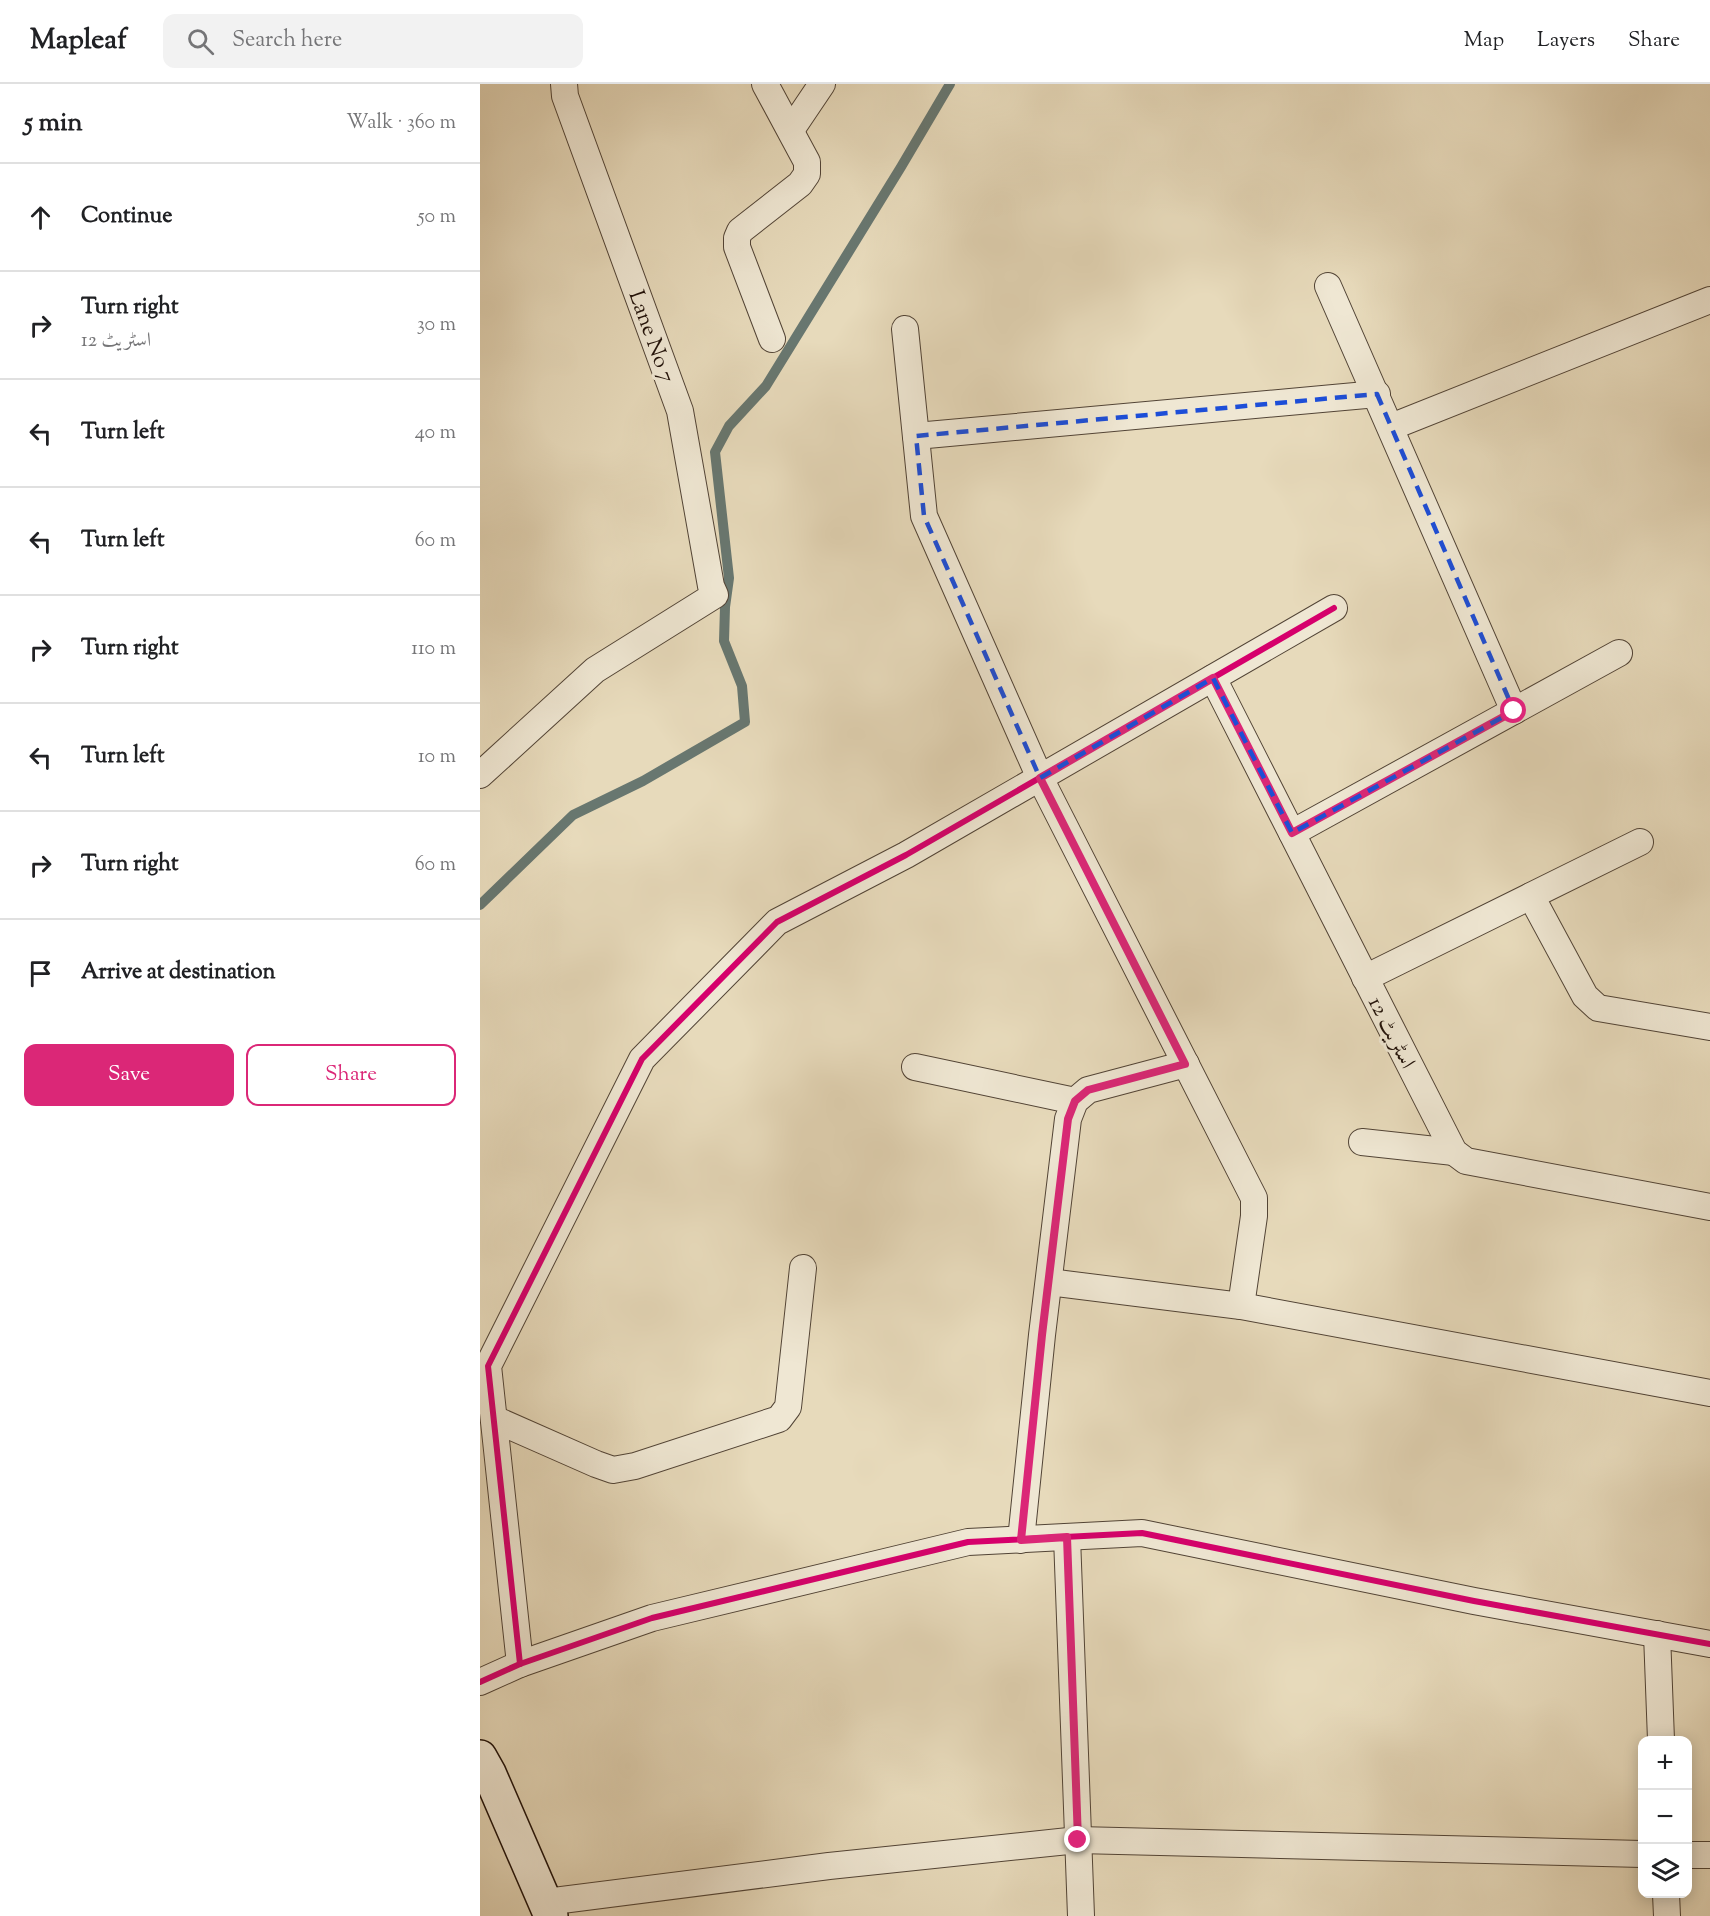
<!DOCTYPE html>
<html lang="en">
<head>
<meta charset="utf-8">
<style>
  body { margin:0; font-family:"Sorts Mill Goudy",Amiri,serif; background:#f2f2f2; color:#202124 }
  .controls { position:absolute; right:18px; bottom:18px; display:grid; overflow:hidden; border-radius:12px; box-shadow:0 3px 15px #0003 }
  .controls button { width:54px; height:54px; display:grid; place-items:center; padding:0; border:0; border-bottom:2px solid #e0e0e0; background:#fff; color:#202124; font:30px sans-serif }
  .stop { position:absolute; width:18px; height:18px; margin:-14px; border:4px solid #db2777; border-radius:50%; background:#fff }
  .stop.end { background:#db2777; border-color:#fff; box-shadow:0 2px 6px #0008 }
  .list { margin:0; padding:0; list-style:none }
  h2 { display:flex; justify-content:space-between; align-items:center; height:78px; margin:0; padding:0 24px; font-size:26px }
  h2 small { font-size:20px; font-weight:400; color:#757577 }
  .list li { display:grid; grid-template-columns:39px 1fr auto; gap:18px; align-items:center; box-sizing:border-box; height:108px; padding:0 24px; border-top:2px solid #e0e0e0 }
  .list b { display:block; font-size:22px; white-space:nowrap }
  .list p { margin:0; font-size:20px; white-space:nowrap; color:#757577 }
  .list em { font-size:20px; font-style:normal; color:#757577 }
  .actions { display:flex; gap:12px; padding:18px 24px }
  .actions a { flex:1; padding:14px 0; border:2px solid #db2777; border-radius:12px; text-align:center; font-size:21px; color:#db2777 }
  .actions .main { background:#db2777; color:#fff }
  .icon { flex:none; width:33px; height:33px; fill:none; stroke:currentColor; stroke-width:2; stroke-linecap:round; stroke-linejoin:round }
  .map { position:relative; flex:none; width:1230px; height:1832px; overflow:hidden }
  header { display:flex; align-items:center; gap:36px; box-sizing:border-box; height:84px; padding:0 30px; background:#fff; border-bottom:2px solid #e0e0e0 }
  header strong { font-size:28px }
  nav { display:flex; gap:33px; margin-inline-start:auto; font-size:21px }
  .search { width:420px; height:54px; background:#f2f2f2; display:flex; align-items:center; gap:15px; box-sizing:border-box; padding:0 21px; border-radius:12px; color:#757577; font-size:22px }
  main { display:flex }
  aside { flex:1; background:#fff }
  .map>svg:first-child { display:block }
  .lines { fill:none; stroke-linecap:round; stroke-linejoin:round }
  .stream { stroke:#687770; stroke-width:10 }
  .street-casing { stroke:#524436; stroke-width:28 }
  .secondary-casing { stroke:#21120a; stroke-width:36 }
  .street { stroke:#efe7d3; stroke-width:26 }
  .secondary { stroke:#efe7d3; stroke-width:33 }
  .cycleway-casing { stroke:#efe7d3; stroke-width:10 }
  .cycleway { stroke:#d6006c; stroke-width:6 }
  .route { stroke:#db2777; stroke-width:8 }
  .marked { fill:none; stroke:#1d4ed8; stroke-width:4.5; stroke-dasharray:12 8; stroke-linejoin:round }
  .labels { text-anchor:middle; stroke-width:6; stroke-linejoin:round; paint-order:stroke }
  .street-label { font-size:22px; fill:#21120a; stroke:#efe7d3 }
</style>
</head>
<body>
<header>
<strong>Mapleaf</strong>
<div class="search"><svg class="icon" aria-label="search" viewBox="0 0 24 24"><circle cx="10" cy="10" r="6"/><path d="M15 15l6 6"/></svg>Search here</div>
<nav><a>Map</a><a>Layers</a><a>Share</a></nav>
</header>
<main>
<aside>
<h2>5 min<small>Walk · 360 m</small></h2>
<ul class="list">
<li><svg class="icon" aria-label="ahead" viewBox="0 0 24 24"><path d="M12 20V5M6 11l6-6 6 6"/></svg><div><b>Continue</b></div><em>50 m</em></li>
<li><svg class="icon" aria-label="right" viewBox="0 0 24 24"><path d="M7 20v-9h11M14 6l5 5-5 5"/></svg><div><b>Turn right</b><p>اسٹریٹ 12</p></div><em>30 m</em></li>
<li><svg class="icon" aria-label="left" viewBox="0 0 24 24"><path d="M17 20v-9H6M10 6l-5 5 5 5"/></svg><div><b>Turn left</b></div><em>40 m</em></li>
<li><svg class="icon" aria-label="left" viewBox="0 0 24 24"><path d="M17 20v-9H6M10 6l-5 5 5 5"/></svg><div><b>Turn left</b></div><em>60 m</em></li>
<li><svg class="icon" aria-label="right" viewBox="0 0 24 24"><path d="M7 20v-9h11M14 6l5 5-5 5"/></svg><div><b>Turn right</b></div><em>110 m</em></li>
<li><svg class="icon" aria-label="left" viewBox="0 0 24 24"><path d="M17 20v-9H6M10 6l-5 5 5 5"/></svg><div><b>Turn left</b></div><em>10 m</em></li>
<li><svg class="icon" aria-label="right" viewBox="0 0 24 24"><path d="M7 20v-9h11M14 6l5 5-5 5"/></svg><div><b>Turn right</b></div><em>60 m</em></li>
<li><svg class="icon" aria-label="arrive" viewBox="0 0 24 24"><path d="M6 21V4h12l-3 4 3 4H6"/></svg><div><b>Arrive at destination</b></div></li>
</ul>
<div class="actions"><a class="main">Save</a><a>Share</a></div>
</aside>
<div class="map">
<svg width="1230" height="1832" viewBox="0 0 1230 1832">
  <rect width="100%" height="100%" fill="#e7dabb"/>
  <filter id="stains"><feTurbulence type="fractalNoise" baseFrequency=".00333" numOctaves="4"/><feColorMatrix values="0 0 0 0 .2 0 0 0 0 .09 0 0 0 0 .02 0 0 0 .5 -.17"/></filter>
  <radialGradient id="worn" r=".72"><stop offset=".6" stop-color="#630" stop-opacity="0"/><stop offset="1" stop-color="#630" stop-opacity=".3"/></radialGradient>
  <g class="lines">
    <polyline class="stream" points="0,821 93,731 163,697 265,638 262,602 244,557 245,523 249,494 235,368 249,342 286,302 421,83 470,0"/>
    <g class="street-casing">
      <g id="street">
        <polyline points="285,0 327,78 327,90 320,100 260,147 257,154 257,163 292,255"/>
        <polyline points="311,46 342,0"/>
        <polyline points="848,202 1034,627"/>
        <polyline points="425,245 444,432 560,694 774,1114 774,1132 761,1222"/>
        <polyline points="911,343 1230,216"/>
        <polyline points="436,352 897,310"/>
        <polyline points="733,594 974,1068 986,1077 1230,1123"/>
        <polyline points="0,691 115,586 235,511 231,502 200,327 85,12 84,0"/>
        <polyline points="812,749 1139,569"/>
        <polyline points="1051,812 1105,912 1118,924 1230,943"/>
        <polyline points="885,894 1160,758"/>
        <polyline points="435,983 595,1017"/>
        <polyline points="882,1058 974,1068"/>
        <polyline points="569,1198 761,1222 1230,1309"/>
        <polyline points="14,1335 116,1380 133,1386 155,1382 299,1335 308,1323 323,1184"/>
        <polyline points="587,1453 601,1832"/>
        <polyline points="541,1456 562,1251 588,1035 595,1017 608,1006 706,980"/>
        <polyline points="1177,1550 1181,1656"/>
        <polyline points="40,1580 8,1282 162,975 297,838 426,771 854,524"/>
        <polyline points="0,1598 40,1580 172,1534 488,1458 662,1449 994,1517 1230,1560"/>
        <polyline points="1208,1771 1230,1771"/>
        <polyline points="1186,1810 1187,1832"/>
        <polyline points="66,1818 349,1782 598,1756 1162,1770"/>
      </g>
    </g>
    <g class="secondary-casing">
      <polyline id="secondary" points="0,1673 9,1689 71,1832"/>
    </g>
    <use href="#street" class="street"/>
    <use href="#secondary" class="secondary"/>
    <g class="cycleway-casing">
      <g id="cycleway">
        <polyline points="40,1580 8,1282 162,975 297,838 426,771 854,524"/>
        <polyline points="0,1598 40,1580 172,1534 488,1458 662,1449 994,1517 1230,1560"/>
      </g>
    </g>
    <use href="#cycleway" class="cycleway"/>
  </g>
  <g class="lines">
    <polyline class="route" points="598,1756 587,1453 541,1456 562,1251 588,1035 595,1017 608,1006 705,980 560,694 733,594 812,749 1034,627"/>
  </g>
  <path class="marked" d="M897,310L1034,627L812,749L733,594L560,694L444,432L436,352Z"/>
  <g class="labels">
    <g class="street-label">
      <text transform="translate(173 252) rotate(70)" y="8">Lane No 7</text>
      <text transform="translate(913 948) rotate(63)" y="8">اسٹریٹ 12</text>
    </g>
  </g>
  <rect width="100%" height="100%" filter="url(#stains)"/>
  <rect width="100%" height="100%" fill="url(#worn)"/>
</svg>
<div class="controls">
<button>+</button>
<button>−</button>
<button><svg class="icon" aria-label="layers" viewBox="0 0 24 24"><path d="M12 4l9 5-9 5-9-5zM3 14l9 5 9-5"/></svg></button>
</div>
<div class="stop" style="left:1034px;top:627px"></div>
<div class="stop end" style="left:598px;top:1756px"></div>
</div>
</main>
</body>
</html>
